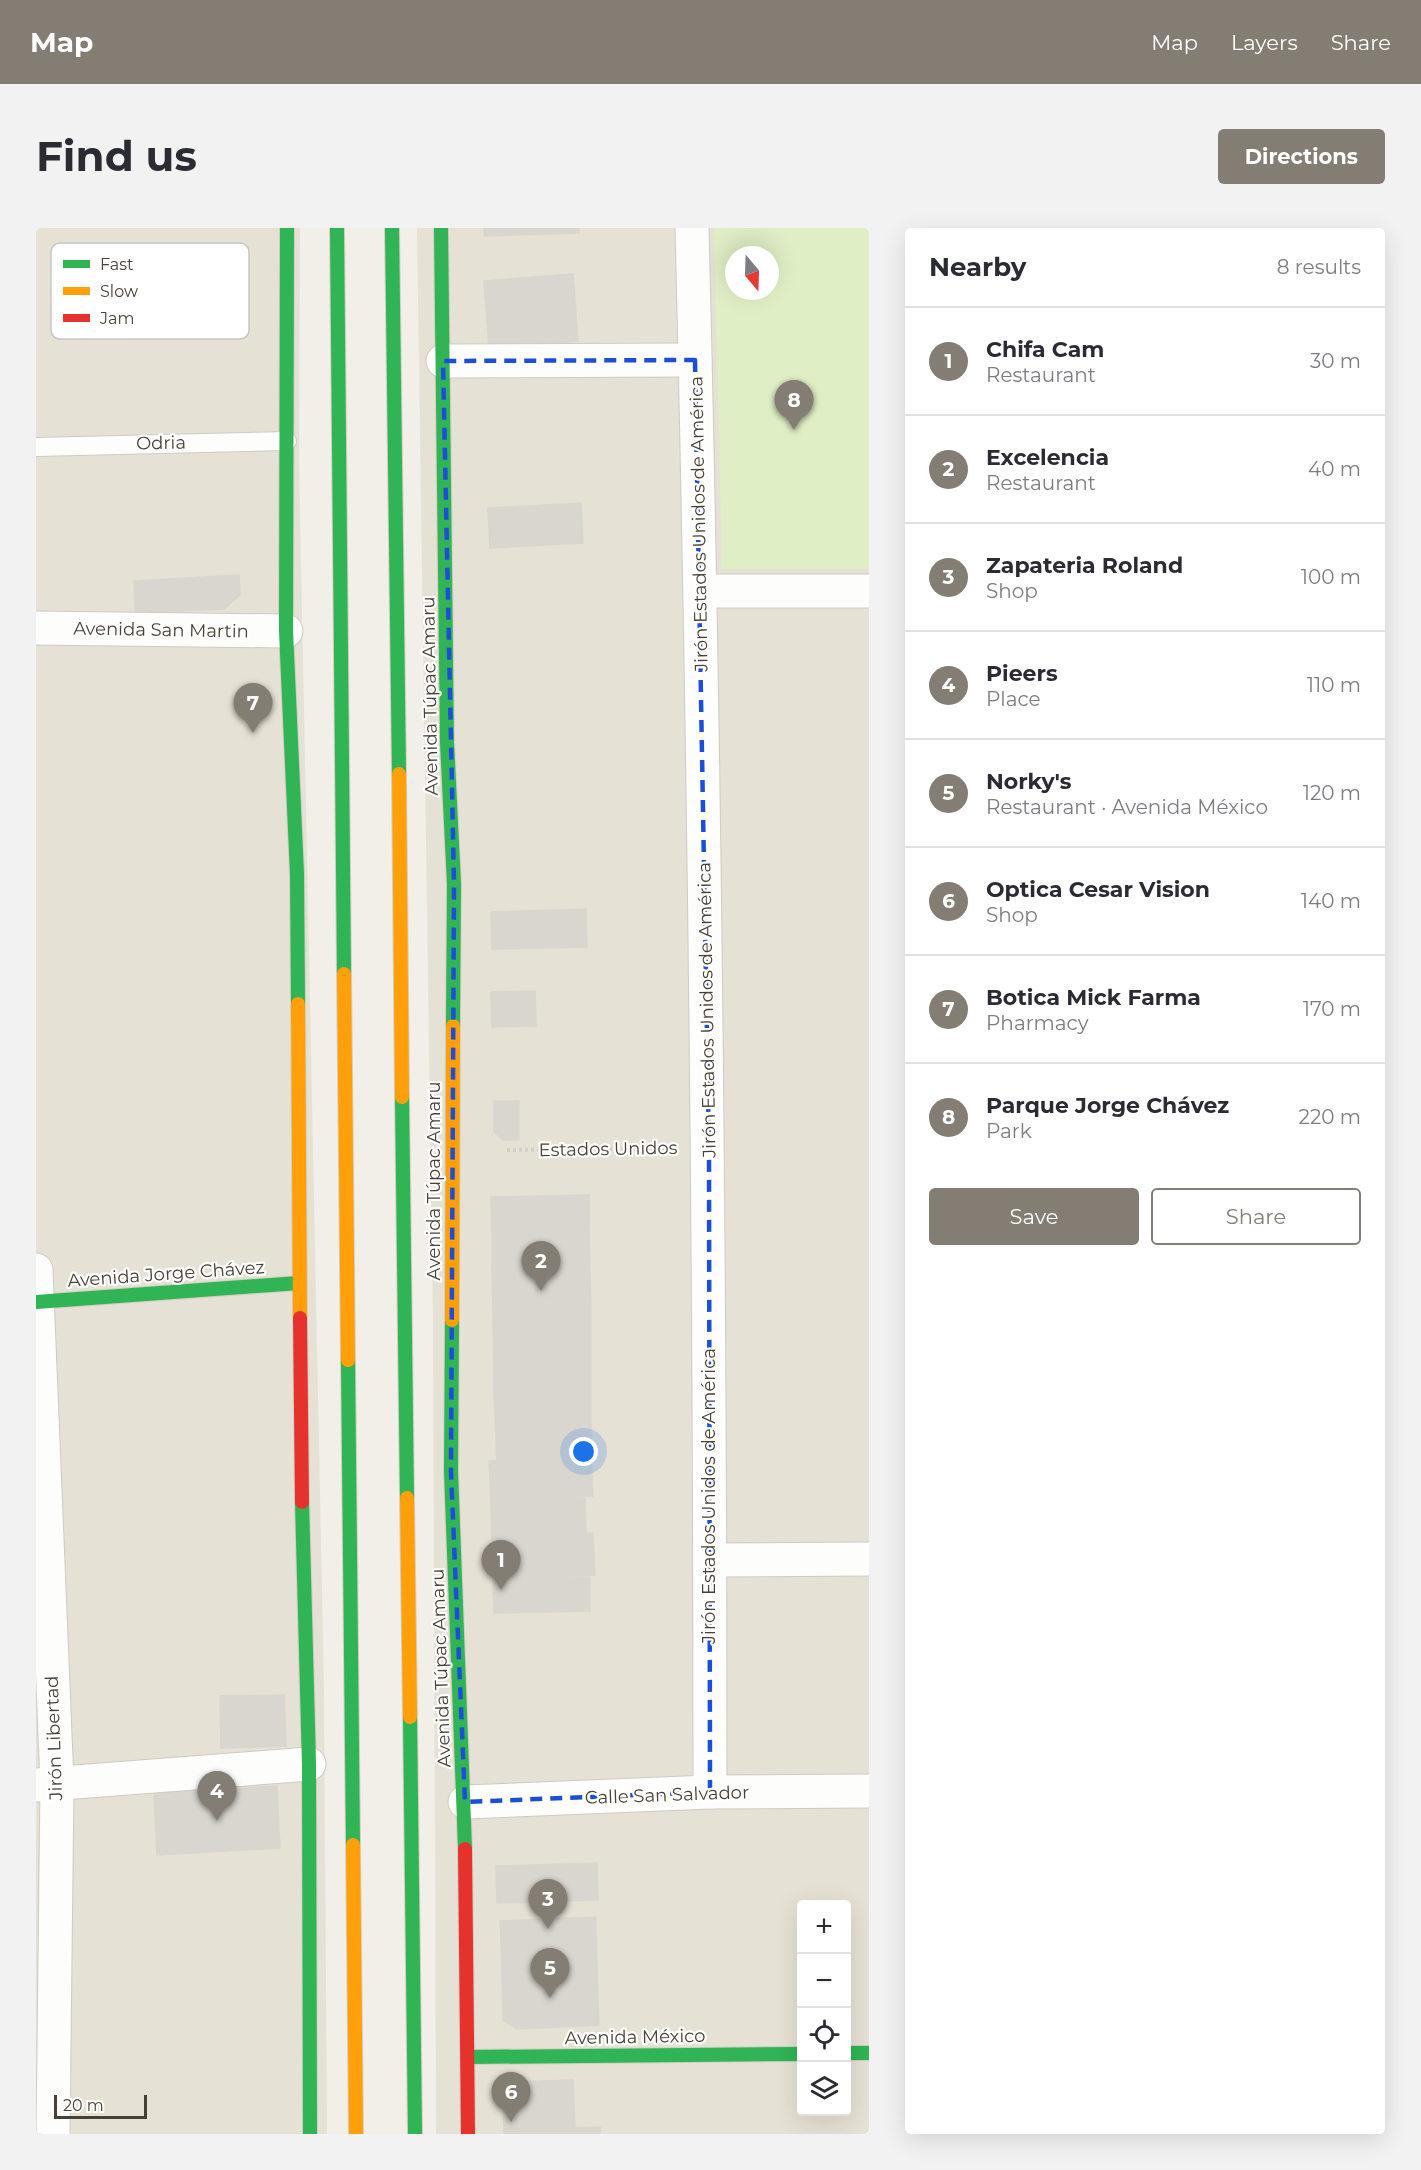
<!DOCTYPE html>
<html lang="en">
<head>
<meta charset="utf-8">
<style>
  body { margin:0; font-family:Montserrat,sans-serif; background:#f2f2f3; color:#2b2b33 }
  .controls { position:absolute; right:18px; bottom:18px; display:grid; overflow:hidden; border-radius:6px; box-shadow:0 6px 24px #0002 }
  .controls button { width:54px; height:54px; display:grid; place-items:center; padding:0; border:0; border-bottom:2px solid #e1e1e2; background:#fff; color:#2b2b33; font:30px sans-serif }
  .compass { position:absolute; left:689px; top:18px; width:54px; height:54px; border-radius:50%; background:#fff; box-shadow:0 6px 24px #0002; rotate:161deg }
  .scale { position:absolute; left:18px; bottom:15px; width:93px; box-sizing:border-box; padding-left:6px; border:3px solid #484034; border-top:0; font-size:16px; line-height:21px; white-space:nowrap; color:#484034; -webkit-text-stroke:4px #fff; paint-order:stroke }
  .you { position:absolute; left:548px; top:1224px; width:21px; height:21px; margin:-15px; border:4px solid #fff; border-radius:50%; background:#1a73e8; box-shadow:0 0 0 9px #1a73e833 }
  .badge { display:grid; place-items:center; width:39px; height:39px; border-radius:50%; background:#847d73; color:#fff; font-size:20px; font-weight:700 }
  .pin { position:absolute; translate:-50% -50px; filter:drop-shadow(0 2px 3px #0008) }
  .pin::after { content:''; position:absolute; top:32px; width:21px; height:18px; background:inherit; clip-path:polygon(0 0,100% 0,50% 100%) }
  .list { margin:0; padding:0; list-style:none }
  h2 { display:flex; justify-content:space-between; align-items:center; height:78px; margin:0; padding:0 24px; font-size:26px }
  h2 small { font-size:20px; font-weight:400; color:#7c7c81 }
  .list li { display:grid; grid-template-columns:39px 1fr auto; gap:18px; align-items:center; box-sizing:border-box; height:108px; padding:0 24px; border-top:2px solid #e1e1e2 }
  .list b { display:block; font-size:22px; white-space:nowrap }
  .list p { margin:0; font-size:20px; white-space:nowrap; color:#7c7c81 }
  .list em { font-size:20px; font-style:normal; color:#7c7c81 }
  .actions { display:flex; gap:12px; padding:18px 24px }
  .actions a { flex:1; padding:14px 0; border:2px solid #847d73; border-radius:6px; text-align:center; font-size:21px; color:#847d73 }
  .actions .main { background:#847d73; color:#fff }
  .icon { flex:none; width:33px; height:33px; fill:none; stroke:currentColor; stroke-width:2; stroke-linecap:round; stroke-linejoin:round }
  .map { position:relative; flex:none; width:833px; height:1906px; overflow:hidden; border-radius:6px }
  header { display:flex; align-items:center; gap:36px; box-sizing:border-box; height:84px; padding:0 30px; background:#847d73; color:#fff }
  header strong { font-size:28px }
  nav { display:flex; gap:33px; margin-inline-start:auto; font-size:21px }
  .intro { display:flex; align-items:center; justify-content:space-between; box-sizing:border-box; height:144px; padding:0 36px }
  h1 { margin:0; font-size:42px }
  .button { padding:15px 27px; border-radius:6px; background:#847d73; color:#fff; font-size:21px; font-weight:700 }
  main { display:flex; gap:36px; padding:0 36px }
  aside { flex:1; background:#fff; border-radius:6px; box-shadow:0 6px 24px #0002 }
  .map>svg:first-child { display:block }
  .residential { fill:#e6e1d5; fill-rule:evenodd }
  .green { fill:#dfeec5; fill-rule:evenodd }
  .building { fill:#d9d6cf; stroke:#dad5ce; stroke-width:1.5 }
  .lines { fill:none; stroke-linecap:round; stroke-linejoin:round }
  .lane-casing { stroke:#cecbc4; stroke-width:20 }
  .street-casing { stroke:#cecbc4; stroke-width:35 }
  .fast-casing { stroke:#d3cec0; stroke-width:16 }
  .slow-casing { stroke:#d3cec0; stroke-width:16 }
  .jam-casing { stroke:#d3cec0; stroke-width:16 }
  .path { stroke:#d2cfc9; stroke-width:4; stroke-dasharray:3 3; stroke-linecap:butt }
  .lane { stroke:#fdfdfc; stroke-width:18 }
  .street { stroke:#fdfdfc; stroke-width:33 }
  .fast { stroke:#30b455; stroke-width:14 }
  .slow { stroke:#ff9f0a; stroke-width:14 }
  .jam { stroke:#e5322d; stroke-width:14 }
  .marked { fill:none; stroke:#1d4ed8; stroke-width:4.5; stroke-dasharray:12 8; stroke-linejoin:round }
  .labels { text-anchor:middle; stroke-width:4.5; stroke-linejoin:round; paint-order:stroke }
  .street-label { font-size:18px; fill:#484034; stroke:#fff }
  .key { fill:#fff; stroke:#c8c6c2; stroke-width:1.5 }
  .key-label { font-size:16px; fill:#484034 }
</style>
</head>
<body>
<header>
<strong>Map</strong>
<nav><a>Map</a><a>Layers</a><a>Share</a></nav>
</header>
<div class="intro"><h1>Find us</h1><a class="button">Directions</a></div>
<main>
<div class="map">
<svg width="833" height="1906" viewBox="0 0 833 1906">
  <rect width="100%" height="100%" fill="#f2efe8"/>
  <g class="residential">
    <polygon points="0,0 264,0 263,236 288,1462 291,1906 0,1906"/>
    <path d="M381,0H833V1906H400L397,1092ZM698,27H734V63H698ZM766,1676H810V1884H766Z"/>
  </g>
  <path class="green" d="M678,0H833V341H686ZM698,27H734V63H698Z"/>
  <g class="building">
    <polygon points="448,0 543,0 543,5 448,8"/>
    <polygon points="537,46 542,113 453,119 448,53"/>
    <polygon points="545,275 547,315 454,320 452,280"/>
    <polygon points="203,347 204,367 188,381 99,385 98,353"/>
    <polygon points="550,681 551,719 456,721 455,684"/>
    <polygon points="499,763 500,798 456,799 455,764"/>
    <polygon points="458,873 483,873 483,912 467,912 458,904"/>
    <polygon points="553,967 553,1002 456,1004 455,969"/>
    <polygon points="553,1002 554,1041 456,1043 456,1004"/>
    <polygon points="554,1041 555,1083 457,1085 456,1043"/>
    <polygon points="555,1083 555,1165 458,1167 457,1085"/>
    <polygon points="555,1165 555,1228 461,1233 458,1167"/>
    <polygon points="555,1228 557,1268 455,1273 453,1233"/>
    <polygon points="549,1270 550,1305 456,1309 455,1273"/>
    <polygon points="557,1305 559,1347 457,1351 456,1309"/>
    <polygon points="554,1349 554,1383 458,1385 457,1351"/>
    <polygon points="248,1467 250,1518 185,1520 184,1468"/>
    <polygon points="241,1558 244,1620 121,1627 118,1565"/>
    <polygon points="561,1635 562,1672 461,1675 460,1638"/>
    <polygon points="560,1689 560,1709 465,1712 464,1693"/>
    <polygon points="560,1709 561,1743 466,1747 465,1712"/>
    <polygon points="561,1743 563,1797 481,1801 467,1792 466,1747"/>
    <polygon points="537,1852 539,1899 468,1902 467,1870 479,1854"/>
    <polygon points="564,1899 564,1906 468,1906 468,1902"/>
  </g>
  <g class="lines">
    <g class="lane-casing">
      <polyline id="lane" points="0,219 251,213"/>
    </g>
    <g class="street-casing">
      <g id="street">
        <path d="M656,0C669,521 674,1043 674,1564"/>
        <polyline points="407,133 659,132"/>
        <polyline points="665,363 833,363"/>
        <polyline points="0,400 250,403"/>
        <polyline points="0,1042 21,1555 17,1906"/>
        <polyline points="674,1332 833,1331"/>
        <polyline points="0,1557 273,1536"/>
        <polyline points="429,1574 674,1564 833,1563"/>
      </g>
    </g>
    <g class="fast-casing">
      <g id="fast">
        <polyline points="251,0 250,403 261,646 262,776"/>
        <polyline points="301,0 308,746"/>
        <polyline points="356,0 363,546"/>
        <polyline points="405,0 411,514 418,656 417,798"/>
        <polyline points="366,869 371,1270"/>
        <polyline points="0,1074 263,1055"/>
        <polyline points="416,1092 415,1243 429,1621"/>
        <polyline points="312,1132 317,1617"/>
        <polyline points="266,1274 273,1536 274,1906"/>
        <polyline points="374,1489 379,1906"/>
        <polyline points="810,1825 833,1825"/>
        <polyline points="432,1829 766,1826"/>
      </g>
    </g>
    <g class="slow-casing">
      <g id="slow">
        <polyline points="363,546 366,869"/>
        <polyline points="308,746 312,1132"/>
        <polyline points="262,776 264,1090"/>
        <polyline points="416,1092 417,798"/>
        <polyline points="371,1270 374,1489"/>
        <polyline points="317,1617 320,1906"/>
      </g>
    </g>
    <g class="jam-casing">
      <g id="jam">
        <polyline points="264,1090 266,1274"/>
        <polyline points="429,1621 432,1906"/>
      </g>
    </g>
    <polyline class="path" points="471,922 639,920"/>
    <use href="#lane" class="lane"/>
    <use href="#street" class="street"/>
    <use href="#fast" class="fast"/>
    <use href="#slow" class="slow"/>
    <use href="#jam" class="jam"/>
  </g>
  <path class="marked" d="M659,132L673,920L674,1564L429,1574L415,1243L418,656L407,133Z"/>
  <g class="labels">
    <g class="street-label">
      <text transform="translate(125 215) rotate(-1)" y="6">Odria</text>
      <text transform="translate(663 296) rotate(-91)" y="6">Jirón Estados Unidos de América</text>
      <text transform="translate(125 402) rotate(1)" y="6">Avenida San Martin</text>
      <text transform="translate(394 468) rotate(-91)" y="6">Avenida Túpac Amaru</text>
      <text transform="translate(671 782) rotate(-91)" y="6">Jirón Estados Unidos de América</text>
      <text transform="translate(572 921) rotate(-1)" y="6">Estados Unidos</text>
      <text transform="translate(398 953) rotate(-90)" y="6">Avenida Túpac Amaru</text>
      <text transform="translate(130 1046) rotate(-4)" y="6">Avenida Jorge Chávez</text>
      <text transform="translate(673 1268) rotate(-90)" y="6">Jirón Estados Unidos de América</text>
      <text transform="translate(405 1440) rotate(-92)" y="6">Avenida Túpac Amaru</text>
      <text transform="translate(18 1510) rotate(-92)" y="6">Jirón Libertad</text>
      <text transform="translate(631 1567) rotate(-2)" y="6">Calle San Salvador</text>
      <text transform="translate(599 1809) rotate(-1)" y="6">Avenida México</text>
    </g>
  </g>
  <rect x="15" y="15" width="198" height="96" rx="9" class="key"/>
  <rect x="27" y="32" width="27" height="8" fill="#30b455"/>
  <rect x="27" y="59" width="27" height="8" fill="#ff9f0a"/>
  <rect x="27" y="86" width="27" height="8" fill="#e5322d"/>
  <g class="key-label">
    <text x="64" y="42">Fast</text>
    <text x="64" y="69">Slow</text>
    <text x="64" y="96">Jam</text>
  </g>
</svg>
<div class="controls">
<button>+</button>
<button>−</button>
<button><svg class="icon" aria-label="locate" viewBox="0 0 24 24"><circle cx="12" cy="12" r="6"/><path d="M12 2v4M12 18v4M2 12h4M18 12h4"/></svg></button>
<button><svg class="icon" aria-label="layers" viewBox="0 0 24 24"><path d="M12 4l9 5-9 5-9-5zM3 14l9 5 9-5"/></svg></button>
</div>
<svg class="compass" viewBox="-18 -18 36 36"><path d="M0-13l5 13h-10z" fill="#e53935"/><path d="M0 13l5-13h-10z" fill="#7c7c81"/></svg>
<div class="scale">20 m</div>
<div class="you"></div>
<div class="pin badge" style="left:465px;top:1362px">1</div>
<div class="pin badge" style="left:505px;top:1063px">2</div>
<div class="pin badge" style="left:512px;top:1701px">3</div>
<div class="pin badge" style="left:181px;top:1593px">4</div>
<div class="pin badge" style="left:514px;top:1770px">5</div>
<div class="pin badge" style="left:475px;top:1894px">6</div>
<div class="pin badge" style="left:217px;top:505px">7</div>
<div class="pin badge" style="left:758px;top:202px">8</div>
</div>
<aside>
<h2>Nearby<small>8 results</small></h2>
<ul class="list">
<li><span class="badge">1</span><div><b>Chifa Cam</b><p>Restaurant</p></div><em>30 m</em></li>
<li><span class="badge">2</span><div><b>Excelencia</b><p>Restaurant</p></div><em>40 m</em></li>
<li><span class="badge">3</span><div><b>Zapateria Roland</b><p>Shop</p></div><em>100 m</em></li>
<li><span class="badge">4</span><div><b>Pieers</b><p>Place</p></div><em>110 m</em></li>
<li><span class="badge">5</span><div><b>Norky's</b><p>Restaurant · Avenida México</p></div><em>120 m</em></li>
<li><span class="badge">6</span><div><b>Optica Cesar Vision</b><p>Shop</p></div><em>140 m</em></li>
<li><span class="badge">7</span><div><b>Botica Mick Farma</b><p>Pharmacy</p></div><em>170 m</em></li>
<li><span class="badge">8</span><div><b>Parque Jorge Chávez</b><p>Park</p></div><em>220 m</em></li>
</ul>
<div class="actions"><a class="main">Save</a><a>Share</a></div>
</aside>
</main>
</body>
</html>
